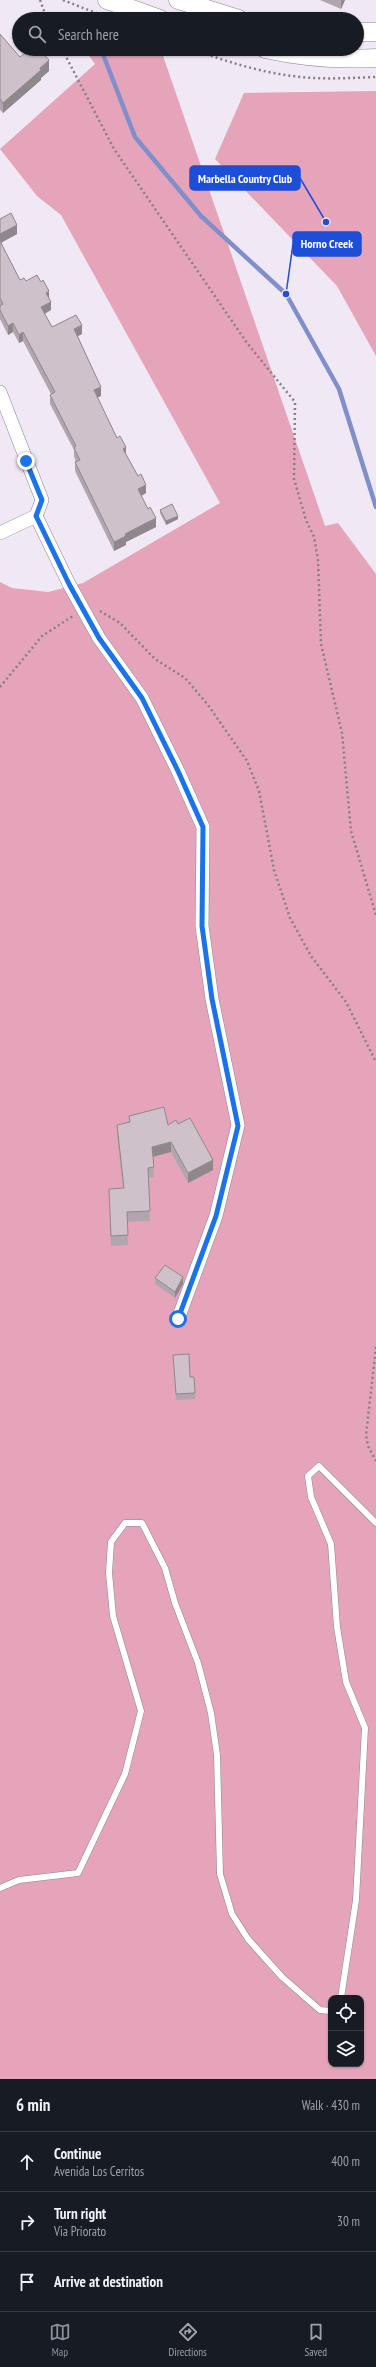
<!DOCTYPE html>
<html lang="en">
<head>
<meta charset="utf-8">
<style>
  body { margin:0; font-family:"PT Sans Narrow",sans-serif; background:#20242c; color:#f1f3f6 }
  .controls { position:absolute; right:12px; bottom:12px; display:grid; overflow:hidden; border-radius:8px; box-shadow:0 1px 3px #0004 }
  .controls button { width:36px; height:36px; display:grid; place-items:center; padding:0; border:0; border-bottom:1px solid #363941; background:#171b24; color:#f1f3f6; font:20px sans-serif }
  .stop { position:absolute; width:12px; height:12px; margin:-9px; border:3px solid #1a73e8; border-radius:50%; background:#fff }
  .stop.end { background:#1a73e8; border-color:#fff; box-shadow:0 1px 4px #0008 }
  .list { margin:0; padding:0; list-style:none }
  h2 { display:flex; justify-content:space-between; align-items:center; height:52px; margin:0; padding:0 16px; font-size:17px }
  h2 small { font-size:13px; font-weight:400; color:#9ea1a6 }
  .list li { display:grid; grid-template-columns:26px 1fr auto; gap:12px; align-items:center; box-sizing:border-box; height:60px; padding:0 16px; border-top:1px solid #363941 }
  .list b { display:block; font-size:15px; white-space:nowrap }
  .list p { margin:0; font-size:13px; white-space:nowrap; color:#9ea1a6 }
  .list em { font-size:13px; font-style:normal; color:#9ea1a6 }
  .icon { flex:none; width:22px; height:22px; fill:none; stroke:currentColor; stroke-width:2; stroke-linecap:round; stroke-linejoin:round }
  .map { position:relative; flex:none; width:376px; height:2079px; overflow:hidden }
  .search { position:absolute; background:#171b24; box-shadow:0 1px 3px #0004; left:12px; right:12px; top:12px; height:44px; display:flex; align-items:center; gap:10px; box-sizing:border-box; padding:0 14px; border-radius:22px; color:#9ea1a6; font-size:15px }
  .sheet { height:232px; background:#171b24 }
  nav { display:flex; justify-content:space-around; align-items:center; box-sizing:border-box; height:56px; border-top:1px solid #363941; background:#171b24; font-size:11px; color:#9ea1a6 }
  nav a { display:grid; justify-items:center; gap:2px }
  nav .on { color:#8c9099 }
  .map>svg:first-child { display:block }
  .green { fill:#e5a4b9; fill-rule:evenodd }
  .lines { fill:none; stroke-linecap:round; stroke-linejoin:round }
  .stream { stroke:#808fca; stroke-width:4.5 }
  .service-casing { stroke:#8d8590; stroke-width:7 }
  .minor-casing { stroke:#8d8590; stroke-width:14 }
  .secondary-casing { stroke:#8d8590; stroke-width:19 }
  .path { stroke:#857f87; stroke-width:2.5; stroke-dasharray:2 3; stroke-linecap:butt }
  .service { stroke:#fff; stroke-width:6 }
  .minor { stroke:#fff; stroke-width:13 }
  .secondary { stroke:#fff; stroke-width:18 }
  .wall { fill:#b1a6ae }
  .shaded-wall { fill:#90878d }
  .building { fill:#cec1ca; stroke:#90878d }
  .route { stroke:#1a73e8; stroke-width:5 }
  .leader { fill:none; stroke:#1d4ed8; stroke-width:1.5 }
  .callout-dot { fill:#1d4ed8; stroke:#f0e8f4; stroke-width:1.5 }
  .callout { fill:#1d4ed8; stroke:#1d4ed8; stroke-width:1.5 }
  .callout-label { font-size:12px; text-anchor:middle; font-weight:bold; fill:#fff }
</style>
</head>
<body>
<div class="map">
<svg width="376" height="2079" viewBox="0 0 376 2079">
  <rect width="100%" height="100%" fill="#f0e8f4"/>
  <g class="green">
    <path d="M84,49L161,50L325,526L338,523L376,574V2079H0V582L12,588L48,592L83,583L220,503L61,215L37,196L0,149L95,64ZM331,1998H361V2064H331Z"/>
    <polygon points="376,91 376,356 337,286 215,159 244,93"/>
  </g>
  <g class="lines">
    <polyline class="stream" points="101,49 135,137 201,216 286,294 339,389 376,507"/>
    <g class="service-casing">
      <g id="service">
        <polyline points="0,1888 19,1880 78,1873 125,1774 141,1711 113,1616 109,1573 111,1542 125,1523 142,1523 165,1568 175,1603 198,1663 211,1713 217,1755 220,1874 232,1914 248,1939 282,1977 320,2010 331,2011"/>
        <polyline points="341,1998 356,1900 365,1728 346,1682 337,1627 331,1544 311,1497 308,1476 319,1466 376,1523"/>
      </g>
    </g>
    <g class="minor-casing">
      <g id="minor">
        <polyline points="0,392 42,500 36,516"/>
        <polyline points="36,516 69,584 99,638 142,698 178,771 203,827 202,926 212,999 238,1125 216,1216 178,1319"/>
        <polyline points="0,533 36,516"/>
      </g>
    </g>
    <g class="secondary-casing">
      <g id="secondary">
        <polyline points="107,0 160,19"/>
        <polyline points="178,0 239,19"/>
        <polyline points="357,32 376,32"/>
        <path d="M265,49C301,57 339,60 376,58"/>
      </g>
    </g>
    <g class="path">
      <polyline points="40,0 47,19"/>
      <polyline points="63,0 96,13"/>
      <polyline points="62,49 114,149 247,343 295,402 294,479 306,520 314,537 318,560 321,644 342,733 351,831 376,915"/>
      <path d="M192,49C225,61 259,72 293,76C321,80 348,78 376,77"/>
      <polyline points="100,611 120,623 155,659 185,678 208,705 247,761 259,791 274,870 290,918 311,956 346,1002 376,1062"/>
      <polyline points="0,687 42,636 73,616"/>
      <polyline points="376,1347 366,1435 368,1446 376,1461"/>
    </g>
    <use href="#service" class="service"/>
    <use href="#minor" class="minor"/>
    <use href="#secondary" class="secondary"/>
  </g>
  <g class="wall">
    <polygon points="320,0 345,0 341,9"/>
    <polygon points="0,34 20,57 49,71 41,78 41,80 3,113 0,110"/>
    <polygon points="0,219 17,234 1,243 20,280 26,281 49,298 51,310 45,314 52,327 82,334 78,336 101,396 97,397 117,438 146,493 141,496 156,527 126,542 126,545 114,551 75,471 75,462 76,462 74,456 74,450 50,404 50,395 51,394 23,341 19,343 13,332 8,335 0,319"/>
    <polygon points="160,510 178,519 166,525 160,513"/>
    <polygon points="129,1116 168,1125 178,1124 213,1170 188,1183 171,1152 153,1157 154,1177 148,1178 150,1221 127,1222 128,1245 111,1246 109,1189 123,1188 117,1135 117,1125 129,1122"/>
    <polygon points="155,1278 183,1284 175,1298 155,1284"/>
    <polygon points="173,1355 190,1377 195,1393 195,1399 176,1400"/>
  </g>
  <g class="shaded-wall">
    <polygon points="342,0 345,0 341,9 341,1"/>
    <polygon points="49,60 49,71 41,78 41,80 3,113 3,103"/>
    <polygon points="17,225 17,234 0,243 0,234"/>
    <polygon points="49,291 49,300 46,293"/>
    <polygon points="51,302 51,310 41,315 41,307"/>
    <polygon points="13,323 13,332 8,335 8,326"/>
    <polygon points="82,325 82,334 74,338 74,329"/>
    <polygon points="23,332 23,341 19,343 19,335"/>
    <polygon points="101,387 101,396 94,399 94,390"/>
    <polygon points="126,447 126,456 123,449"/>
    <polygon points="146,485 146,493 138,498 138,489"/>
    <polygon points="178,516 178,519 166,525 166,521"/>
    <polygon points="156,518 156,527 126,542 126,545 114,551 114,542 125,534"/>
    <polygon points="171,1142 171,1152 152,1157 152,1147"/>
    <polygon points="213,1160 213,1170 188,1183 188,1173"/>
    <polygon points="183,1277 183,1284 175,1298 175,1292"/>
  </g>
  <g class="building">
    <polygon points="0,34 20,57 30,49 39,49 49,60 40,68 41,70 3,103 0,99"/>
    <polygon points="11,213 17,225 0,234 0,219"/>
    <polygon points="0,241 20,280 24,278 26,281 37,275 41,282 43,280 49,291 46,293 51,302 41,307 52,327 76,315 82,325 74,329 101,387 94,390 117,438 120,436 126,447 123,449 138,476 141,474 146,485 138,489 148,509 150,507 156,518 125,534 126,536 114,542 75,462 80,460 74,448 76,446 50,395 55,392 23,332 19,335 13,323 8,326 0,310 0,306 3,304 0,298"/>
    <polygon points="172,504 178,516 166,521 160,510"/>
    <polygon points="164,1107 168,1125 176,1120 178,1124 190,1118 213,1160 188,1173 171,1142 152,1147 154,1167 148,1168 150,1211 127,1212 128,1235 111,1236 109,1189 124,1188 117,1125 130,1122 129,1116"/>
    <polygon points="165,1265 183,1277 175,1292 155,1278"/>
    <polygon points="189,1354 190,1377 194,1377 195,1393 176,1394 173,1355"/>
  </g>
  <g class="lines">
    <polyline class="route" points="26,461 42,500 36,516 69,584 99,638 142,698 178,771 203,827 202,926 212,999 238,1126 216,1216 178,1319"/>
  </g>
  <path class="leader" d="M326 222L300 178M286 294L293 244"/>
  <g class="callout-dot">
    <circle cx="326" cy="222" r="4"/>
    <circle cx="286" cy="294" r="4"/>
  </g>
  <g class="callout">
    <rect x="190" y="166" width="110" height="24" rx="4"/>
    <rect x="293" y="232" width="68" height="24" rx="4"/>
  </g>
  <g class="callout-label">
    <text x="245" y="183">Marbella Country Club</text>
    <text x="327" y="248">Horno Creek</text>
  </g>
</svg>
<div class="controls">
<button><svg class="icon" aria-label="locate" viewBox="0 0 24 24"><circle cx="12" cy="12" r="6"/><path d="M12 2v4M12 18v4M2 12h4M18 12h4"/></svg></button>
<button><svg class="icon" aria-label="layers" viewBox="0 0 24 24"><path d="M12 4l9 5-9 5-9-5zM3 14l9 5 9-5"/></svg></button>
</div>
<div class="stop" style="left:178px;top:1319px"></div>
<div class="stop end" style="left:26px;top:461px"></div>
<div class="search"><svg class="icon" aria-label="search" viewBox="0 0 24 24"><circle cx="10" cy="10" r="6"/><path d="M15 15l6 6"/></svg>Search here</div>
</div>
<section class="sheet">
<h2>6 min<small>Walk · 430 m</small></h2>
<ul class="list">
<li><svg class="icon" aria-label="ahead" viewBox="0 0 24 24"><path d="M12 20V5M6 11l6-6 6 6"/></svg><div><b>Continue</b><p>Avenida Los Cerritos</p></div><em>400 m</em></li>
<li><svg class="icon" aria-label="right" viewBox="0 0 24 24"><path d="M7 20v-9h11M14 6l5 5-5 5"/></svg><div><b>Turn right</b><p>Via Priorato</p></div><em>30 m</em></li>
<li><svg class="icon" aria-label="arrive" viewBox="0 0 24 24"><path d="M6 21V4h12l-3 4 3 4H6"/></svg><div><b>Arrive at destination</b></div></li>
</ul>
</section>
<nav>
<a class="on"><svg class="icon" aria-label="map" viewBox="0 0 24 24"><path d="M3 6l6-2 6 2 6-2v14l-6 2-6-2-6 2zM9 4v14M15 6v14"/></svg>Map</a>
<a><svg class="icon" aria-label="directions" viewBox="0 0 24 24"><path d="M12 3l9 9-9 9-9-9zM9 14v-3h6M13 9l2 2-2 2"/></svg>Directions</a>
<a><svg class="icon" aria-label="saved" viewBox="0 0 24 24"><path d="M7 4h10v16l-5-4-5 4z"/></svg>Saved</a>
</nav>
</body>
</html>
